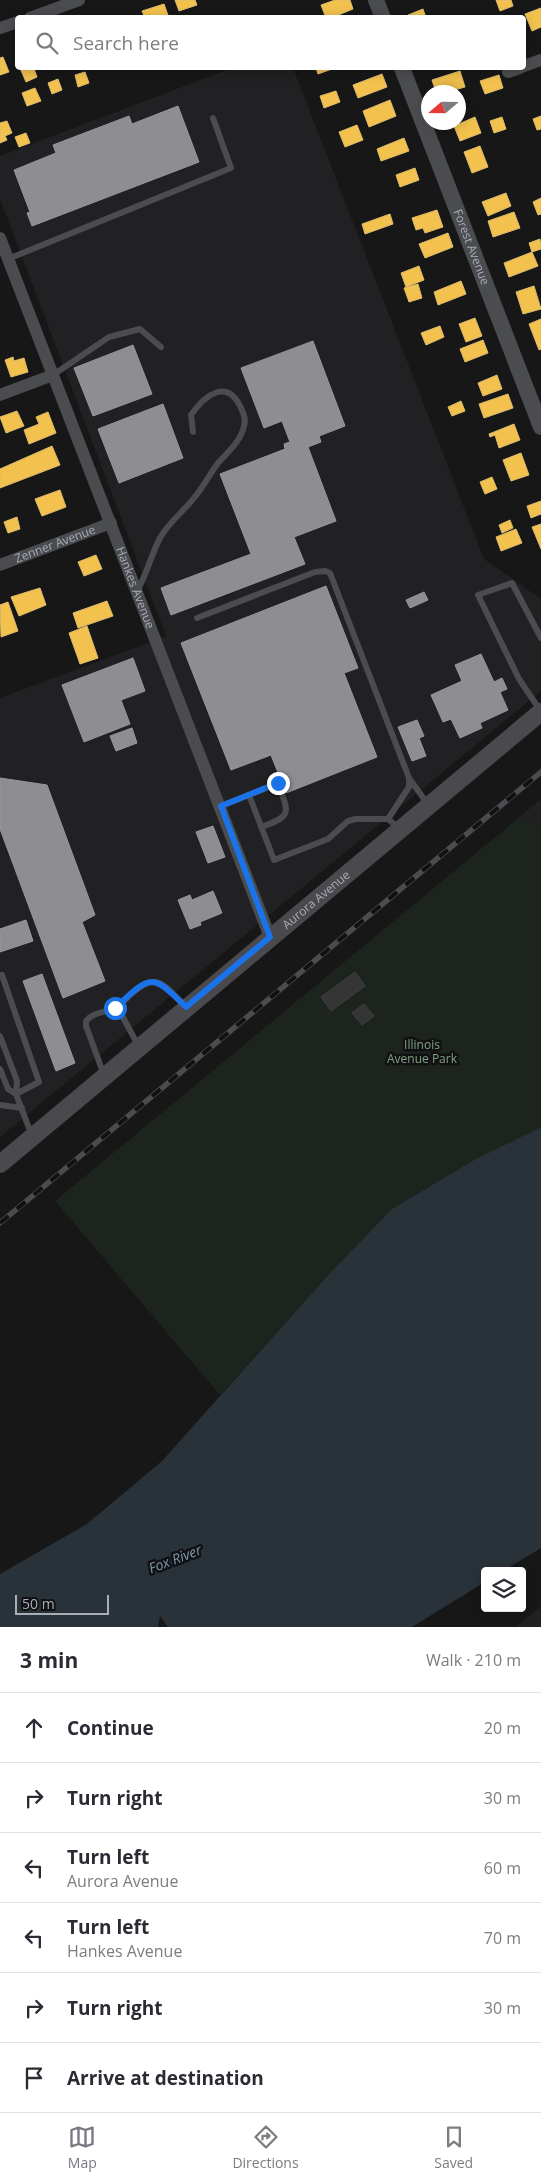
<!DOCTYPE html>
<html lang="en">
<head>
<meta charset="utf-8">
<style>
  body { margin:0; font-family:"Open Sans",sans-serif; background:#f7f7f7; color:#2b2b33 }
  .controls { position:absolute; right:15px; bottom:15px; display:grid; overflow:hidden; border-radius:5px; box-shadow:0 2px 12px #0003 }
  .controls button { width:45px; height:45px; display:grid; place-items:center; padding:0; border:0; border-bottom:1px solid #e1e1e2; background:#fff; color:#2b2b33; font:25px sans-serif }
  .compass { position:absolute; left:421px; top:85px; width:45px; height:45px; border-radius:50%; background:#fff; box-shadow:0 2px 12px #0003; rotate:250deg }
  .scale { position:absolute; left:15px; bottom:12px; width:94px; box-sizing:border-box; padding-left:5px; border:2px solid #a8adb8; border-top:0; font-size:14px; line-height:18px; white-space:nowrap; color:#a8adb8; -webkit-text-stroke:4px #111113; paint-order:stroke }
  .stop { position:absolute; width:15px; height:15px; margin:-11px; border:4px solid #1a73e8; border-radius:50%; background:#fff }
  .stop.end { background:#1a73e8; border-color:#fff; box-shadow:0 1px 5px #0008 }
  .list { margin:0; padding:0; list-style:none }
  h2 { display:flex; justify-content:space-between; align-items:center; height:65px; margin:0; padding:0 20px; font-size:21px }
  h2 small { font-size:16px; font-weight:400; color:#7c7c81 }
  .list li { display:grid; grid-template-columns:32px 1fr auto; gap:15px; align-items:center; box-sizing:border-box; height:70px; padding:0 20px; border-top:1px solid #e1e1e2 }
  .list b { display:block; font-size:19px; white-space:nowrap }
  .list p { margin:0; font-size:16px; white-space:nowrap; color:#7c7c81 }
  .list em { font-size:16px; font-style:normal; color:#7c7c81 }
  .icon { flex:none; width:28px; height:28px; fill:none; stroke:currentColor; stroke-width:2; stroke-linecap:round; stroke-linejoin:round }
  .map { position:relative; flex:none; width:541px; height:1627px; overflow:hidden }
  .search { position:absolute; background:#fff; box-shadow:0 2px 12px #0003; left:15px; right:15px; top:15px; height:55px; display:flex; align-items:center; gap:12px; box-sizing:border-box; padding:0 18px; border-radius:5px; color:#7c7c81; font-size:19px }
  .sheet { height:485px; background:#fff }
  nav { display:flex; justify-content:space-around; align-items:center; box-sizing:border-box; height:70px; border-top:1px solid #e1e1e2; background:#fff; font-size:14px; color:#7c7c81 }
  nav a { display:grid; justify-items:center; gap:2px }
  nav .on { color:#757880 }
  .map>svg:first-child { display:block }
  .built { fill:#212123 }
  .green { fill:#1d241e }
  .water { fill:#2a3239 }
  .homes { fill:#f2c14e; stroke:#dcbb6e }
  .industry { fill:#8d8d92; stroke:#95979d }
  .building { fill:#353536; stroke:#3f4043 }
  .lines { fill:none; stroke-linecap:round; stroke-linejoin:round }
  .service { stroke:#4b4c50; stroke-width:6 }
  .minor { stroke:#4b4c50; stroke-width:12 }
  .tertiary { stroke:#4b4c50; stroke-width:16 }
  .secondary { stroke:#4a4a4e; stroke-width:18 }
  .rail-casing { stroke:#4b4c4f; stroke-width:5.5 }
  .rail { stroke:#111113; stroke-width:4; stroke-dasharray:11; stroke-linecap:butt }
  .route { stroke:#1a73e8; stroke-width:6 }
  .labels { text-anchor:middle; stroke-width:5; stroke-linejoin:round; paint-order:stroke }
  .street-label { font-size:12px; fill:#a8adb8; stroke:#111113 }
  .park-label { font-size:12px; fill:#7fa381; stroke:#111113 }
  .water-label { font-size:14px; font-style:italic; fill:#7f9bb3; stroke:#111113 }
</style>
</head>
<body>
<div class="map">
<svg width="541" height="1627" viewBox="0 0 541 1627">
  <rect width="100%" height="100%" fill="#171717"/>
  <g class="built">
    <polygon points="232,68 293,68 484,559 541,599 541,691 0,1137 0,698 166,636 0,199 0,156"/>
    <polygon points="541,799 541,826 516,820"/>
    <polygon points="541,1606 541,1627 516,1627"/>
  </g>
  <polygon class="green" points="516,820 541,826 541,1127 474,1160 392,1209 330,1273 220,1395 55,1201"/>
  <polygon class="water" points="541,1127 541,1548 503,1571 485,1571 485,1582 412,1627 168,1627 160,1616 158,1627 0,1627 0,1574 87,1524 162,1461 330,1273 392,1209 474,1160"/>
  <g class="homes">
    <polygon points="175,0 195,0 197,5 179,11"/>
    <polygon points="335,0 350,0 353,9 331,18 326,18 321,5"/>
    <polygon points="496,0 511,0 513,6 500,11"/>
    <polygon points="164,4 169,18 145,18 142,11"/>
    <polygon points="541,8 541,27 532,31 525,14"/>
    <polygon points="423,9 426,18 408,18 408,15"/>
    <polygon points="3,57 9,72 0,75 0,58"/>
    <polygon points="20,68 37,68 34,69 37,77 26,82"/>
    <polygon points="316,68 332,68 332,69 318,74"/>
    <polygon points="460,71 465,87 448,92 436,92 432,80"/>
    <polygon points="85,72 89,83 78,87 75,75"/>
    <polygon points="382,74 387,87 358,98 353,85"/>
    <polygon points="499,75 503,88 485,94 480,81"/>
    <polygon points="58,79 62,90 52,94 48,83"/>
    <polygon points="35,88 41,101 27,106 22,93"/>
    <polygon points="336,91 340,102 324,108 320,96"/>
    <polygon points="390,100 396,116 369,127 363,111"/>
    <polygon points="541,116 541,129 537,130 533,119"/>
    <polygon points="475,117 481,133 460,141 454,126"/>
    <polygon points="502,117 506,129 494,133 490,121"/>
    <polygon points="7,121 12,133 5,136 7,140 0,143 0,123"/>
    <polygon points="357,125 363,140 345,147 339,132"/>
    <polygon points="26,133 30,143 19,147 15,137"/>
    <polygon points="404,138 409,151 381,161 377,149"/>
    <polygon points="480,146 488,167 472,173 464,152"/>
    <polygon points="415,168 419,180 400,187 396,175"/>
    <polygon points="506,193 511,206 488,216 482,202"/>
    <polygon points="541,198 541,214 538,215 533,202"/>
    <polygon points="437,210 443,227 425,233 423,228 416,230 412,218"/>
    <polygon points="514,212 520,228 493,237 488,221"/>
    <polygon points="390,214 393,224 365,234 362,224"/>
    <polygon points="448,233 453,247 425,258 419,244"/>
    <polygon points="540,239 541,249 532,252 529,243"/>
    <polygon points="532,252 538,266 509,277 504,263"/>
    <polygon points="419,266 424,280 406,287 401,273"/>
    <polygon points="461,281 466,294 438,305 434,292"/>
    <polygon points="418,284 422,298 409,302 404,288"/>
    <polygon points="534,286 541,309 523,314 516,292"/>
    <polygon points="475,318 482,336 466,342 459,324"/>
    <polygon points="541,319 541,349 539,350 529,324"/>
    <polygon points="440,326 444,337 426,345 421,333"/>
    <polygon points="483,340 488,353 465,362 460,349"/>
    <polygon points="13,357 14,361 24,358 28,372 11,377 5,360"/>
    <polygon points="497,375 502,389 483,396 478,383"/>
    <polygon points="508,394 513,408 484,418 479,404"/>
    <polygon points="461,401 465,411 452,416 448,407"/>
    <polygon points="17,411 24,426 6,433 0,417"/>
    <polygon points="48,412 56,433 29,444 24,430 39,424 36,417"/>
    <polygon points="514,424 520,440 499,448 495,435 490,437 489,434"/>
    <polygon points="52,446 60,465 0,488 0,469"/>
    <polygon points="521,453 529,475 511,481 503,460"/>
    <polygon points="492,477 497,489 485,494 480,482"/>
    <polygon points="60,490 66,507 42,516 35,499"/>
    <polygon points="541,501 541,514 531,518 527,506"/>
    <polygon points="17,517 20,529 8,533 4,522"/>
    <polygon points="510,520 513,528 502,533 499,525"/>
    <polygon points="541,524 541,549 532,527"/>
    <polygon points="516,529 522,543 501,551 496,537"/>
    <polygon points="96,555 102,569 84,576 78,562"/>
    <polygon points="40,588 46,605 19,616 11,597"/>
    <polygon points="107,601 113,616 78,628 73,613"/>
    <polygon points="8,602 18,631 1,637 0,605"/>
    <polygon points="87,626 98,658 80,664 69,633"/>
  </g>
  <g class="industry">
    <polygon points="178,106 199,162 32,226 27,213 30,212 14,170 56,153 53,145 129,116 132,124"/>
    <polygon points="313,341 345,426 319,436 321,442 308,447 336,521 294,537 305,564 171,615 161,588 251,554 220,474 285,449 284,444 290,442 282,421 264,428 241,368"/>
    <polygon points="133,345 152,394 93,416 74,368"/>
    <polygon points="163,404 183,458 119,483 98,429"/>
    <polygon points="326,586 358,668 344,673 377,757 286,793 271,755 231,770 181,643"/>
    <polygon points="424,592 428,600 410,608 406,600"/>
    <polygon points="481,654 494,682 502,678 507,689 500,692 508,710 480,723 482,728 460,738 451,719 443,722 431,695 462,681 455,665"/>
    <polygon points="133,658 145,691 121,700 130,724 84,742 62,685"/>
    <polygon points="417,720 424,736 419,738 426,756 412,761 398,727"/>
    <polygon points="132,728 137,743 116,751 110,736"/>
    <polygon points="0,778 47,785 95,915 82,922 105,981 63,998 0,829"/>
    <polygon points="213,826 225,857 208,863 196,832"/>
    <polygon points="213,891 222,913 200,922 201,925 190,929 178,900 190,895 192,900"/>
    <polygon points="26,920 33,941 0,952 0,929"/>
    <polygon points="42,974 75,1063 56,1071 23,981"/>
  </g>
  <g class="building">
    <polygon points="355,972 365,986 331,1011 321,997"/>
    <polygon points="364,1004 374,1016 362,1025 352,1013"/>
  </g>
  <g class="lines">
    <g class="service">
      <polyline points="8,259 231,168 213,118"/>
      <polyline points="53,375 109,337 140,329 161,347"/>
      <path d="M137,591C147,574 151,555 160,538C168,523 184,511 194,498C203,487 210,474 218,463C228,452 241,441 244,426C246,419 244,414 241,408C227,377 204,396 191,415L193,432"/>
      <polyline points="197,618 315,572 325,571 330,573 409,778 429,806"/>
      <polyline points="540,710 519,679 478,595 512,583 541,638"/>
      <path d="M249,795L278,783C288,812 294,816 261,827"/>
      <polyline points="221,806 249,795 274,860 328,839 348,821 356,819 388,819 400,829"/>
      <polyline points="388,819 409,787 409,779"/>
      <polyline points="0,976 2,975 39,1082 16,1094"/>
      <polyline points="115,1008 119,1010 139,1047"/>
      <polyline points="0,1036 17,1081 16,1094 32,1136"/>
      <polyline points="0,1069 8,1089 16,1094"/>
      <path d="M104,1075L86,1026V1021C93,1012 104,1013 114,1008C120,1006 125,1000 129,996C157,970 163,984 185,1006"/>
      <polyline points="0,1105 22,1108"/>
    </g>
    <g class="minor">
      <polyline points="30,18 79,0"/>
      <polyline points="0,28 18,22"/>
      <polyline points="524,66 541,60"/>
      <polyline points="508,72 520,68"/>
      <path id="s1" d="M0,238L270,937"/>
      <polyline points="0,395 53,375"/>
      <path id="s2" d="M0,565L111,523"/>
    </g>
    <g class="tertiary">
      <polyline points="376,0 383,18"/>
      <path id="s3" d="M402,68L541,427"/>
    </g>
    <path class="secondary" id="s4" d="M0,1164L541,712"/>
    <g class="rail-casing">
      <polyline id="rail" points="0,1223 541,772"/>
    </g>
    <use href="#rail" class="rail"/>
  </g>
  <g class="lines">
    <path class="route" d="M115,1008C151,975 151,972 186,1007L270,937L221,806L278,783"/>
  </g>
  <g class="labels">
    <g class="street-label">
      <text dy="4" stroke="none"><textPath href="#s3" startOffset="192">Forest Avenue</textPath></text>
      <text dy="4" stroke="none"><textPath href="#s2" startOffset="59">Zenner Avenue</textPath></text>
      <text dy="4" stroke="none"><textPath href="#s1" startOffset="375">Hankes Avenue</textPath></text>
      <text dy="4" stroke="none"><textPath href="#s4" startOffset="412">Aurora Avenue</textPath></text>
    </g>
    <g class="park-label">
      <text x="422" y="1049">Illinois<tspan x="422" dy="14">Avenue Park</tspan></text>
    </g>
    <g class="water-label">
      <text transform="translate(175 1559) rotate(-21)" y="5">Fox River</text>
    </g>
  </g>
</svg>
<div class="controls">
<button><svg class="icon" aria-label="layers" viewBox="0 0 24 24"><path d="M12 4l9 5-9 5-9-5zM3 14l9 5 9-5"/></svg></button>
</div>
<svg class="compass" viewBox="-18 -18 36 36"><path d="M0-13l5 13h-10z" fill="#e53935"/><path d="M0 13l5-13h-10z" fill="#7c7c81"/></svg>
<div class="scale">50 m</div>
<div class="stop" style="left:115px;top:1008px"></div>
<div class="stop end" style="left:278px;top:783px"></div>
<div class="search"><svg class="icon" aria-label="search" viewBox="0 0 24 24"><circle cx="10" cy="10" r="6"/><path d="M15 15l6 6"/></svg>Search here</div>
</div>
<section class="sheet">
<h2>3 min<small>Walk · 210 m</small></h2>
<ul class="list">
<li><svg class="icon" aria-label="ahead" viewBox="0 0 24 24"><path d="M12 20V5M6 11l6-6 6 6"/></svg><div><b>Continue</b></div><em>20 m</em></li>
<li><svg class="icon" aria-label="right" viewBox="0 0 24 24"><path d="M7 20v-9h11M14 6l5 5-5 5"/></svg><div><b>Turn right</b></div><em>30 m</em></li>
<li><svg class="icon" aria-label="left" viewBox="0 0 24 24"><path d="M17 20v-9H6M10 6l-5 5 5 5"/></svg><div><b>Turn left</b><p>Aurora Avenue</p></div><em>60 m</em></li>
<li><svg class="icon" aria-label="left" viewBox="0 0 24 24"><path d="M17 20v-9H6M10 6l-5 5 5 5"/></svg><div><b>Turn left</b><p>Hankes Avenue</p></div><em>70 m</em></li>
<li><svg class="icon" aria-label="right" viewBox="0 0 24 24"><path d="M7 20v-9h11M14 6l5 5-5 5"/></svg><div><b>Turn right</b></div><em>30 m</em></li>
<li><svg class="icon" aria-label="arrive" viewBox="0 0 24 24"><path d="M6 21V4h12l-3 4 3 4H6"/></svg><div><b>Arrive at destination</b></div></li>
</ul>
</section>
<nav>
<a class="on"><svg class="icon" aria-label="map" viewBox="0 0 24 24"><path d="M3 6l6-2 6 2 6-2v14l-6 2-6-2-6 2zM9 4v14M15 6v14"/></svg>Map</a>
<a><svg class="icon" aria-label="directions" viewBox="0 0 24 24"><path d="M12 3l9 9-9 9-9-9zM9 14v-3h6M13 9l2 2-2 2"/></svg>Directions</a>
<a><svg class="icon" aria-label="saved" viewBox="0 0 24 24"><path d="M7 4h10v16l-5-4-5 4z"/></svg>Saved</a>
</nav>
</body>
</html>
